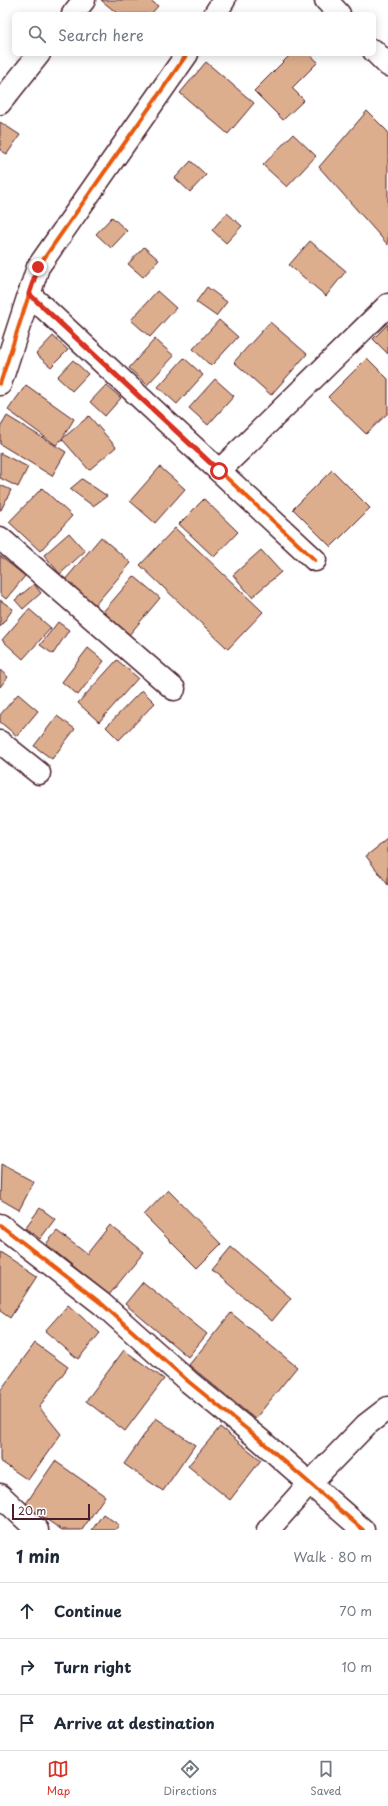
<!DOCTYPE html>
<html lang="en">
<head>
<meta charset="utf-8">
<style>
  body { margin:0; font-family:"Playpen Sans",sans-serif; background:#f2f2f3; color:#1f2937 }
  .scale { position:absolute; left:12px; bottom:10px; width:78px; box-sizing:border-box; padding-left:4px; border:2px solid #4a1f2b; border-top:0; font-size:11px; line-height:14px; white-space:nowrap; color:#4a1f2b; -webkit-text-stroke:3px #fff; paint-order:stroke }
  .stop { position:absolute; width:12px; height:12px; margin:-9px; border:3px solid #d93025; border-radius:50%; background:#fff }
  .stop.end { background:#d93025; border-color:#fff; box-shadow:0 1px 4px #0008 }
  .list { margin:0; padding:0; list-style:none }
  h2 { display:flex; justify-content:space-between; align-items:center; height:52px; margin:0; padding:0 16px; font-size:17px }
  h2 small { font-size:13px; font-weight:400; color:#747a83 }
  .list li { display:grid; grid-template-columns:26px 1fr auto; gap:12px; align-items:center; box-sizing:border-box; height:56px; padding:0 16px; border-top:1px solid #e0e1e3 }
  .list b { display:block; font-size:15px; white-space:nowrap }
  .list em { font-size:13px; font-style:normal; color:#747a83 }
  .icon { flex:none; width:22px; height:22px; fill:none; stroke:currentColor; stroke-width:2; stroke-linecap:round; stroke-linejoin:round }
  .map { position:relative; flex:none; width:388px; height:1530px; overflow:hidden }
  .search { position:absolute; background:#fff; box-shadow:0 2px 10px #0003; left:12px; right:12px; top:12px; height:44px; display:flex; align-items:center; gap:10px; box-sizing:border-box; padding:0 14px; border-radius:6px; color:#747a83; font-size:15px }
  .sheet { height:220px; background:#fff }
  nav { display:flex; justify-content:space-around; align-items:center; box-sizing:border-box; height:56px; border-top:1px solid #e0e1e3; background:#fff; font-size:11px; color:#747a83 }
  nav a { display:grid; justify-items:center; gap:2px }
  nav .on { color:#d93025 }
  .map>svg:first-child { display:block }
  .building { fill:#ddae8e; stroke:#4a1f2b }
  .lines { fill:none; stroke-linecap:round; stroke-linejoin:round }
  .minor-casing { stroke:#4a1f2b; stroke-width:25 }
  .minor { stroke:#fff; stroke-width:22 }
  .cycleway-casing { stroke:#fff; stroke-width:6 }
  .cycleway { stroke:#e8590c; stroke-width:4 }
  .route { stroke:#d93025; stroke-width:5 }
</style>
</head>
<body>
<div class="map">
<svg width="388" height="1530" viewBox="0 0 388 1530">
  <rect width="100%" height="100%" fill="#fff"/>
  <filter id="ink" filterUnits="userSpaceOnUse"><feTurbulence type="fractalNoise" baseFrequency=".025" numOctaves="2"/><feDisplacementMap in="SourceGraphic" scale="8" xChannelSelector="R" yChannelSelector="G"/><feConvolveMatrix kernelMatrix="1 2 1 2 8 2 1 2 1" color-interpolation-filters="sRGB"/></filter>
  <g filter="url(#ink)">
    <g class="building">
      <polygon points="101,0 150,0 158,6 151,14 118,14"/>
      <polygon points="291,54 309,54 318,62 292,88 304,100 283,120 254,91"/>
      <polygon points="206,62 254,103 228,134 180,93"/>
      <polygon points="367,111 388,132 388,245 319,167"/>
      <polygon points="0,122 20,135 7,154 0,150"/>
      <polygon points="293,134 316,156 287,187 263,165"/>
      <polygon points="191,161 206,175 190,192 175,178"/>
      <polygon points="227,213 242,226 226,243 212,230"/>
      <polygon points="112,217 127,231 111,248 96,234"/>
      <polygon points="310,241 346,271 326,296 289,265"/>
      <polygon points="144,247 159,260 143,277 128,264"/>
      <polygon points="207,287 227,302 216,316 196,302"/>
      <polygon points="157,291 176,308 150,337 131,320"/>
      <polygon points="219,320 238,337 211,366 193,349"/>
      <polygon points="270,322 307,354 271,395 234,362"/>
      <polygon points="388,324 388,354 373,339"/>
      <polygon points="53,336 68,350 51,367 36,354"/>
      <polygon points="155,339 174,356 147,385 129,368"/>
      <polygon points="184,358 203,375 177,404 158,387"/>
      <polygon points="367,358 388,379 388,413 366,434 328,397"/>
      <polygon points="73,360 88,374 72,391 57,377"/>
      <polygon points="215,379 234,396 208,425 189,408"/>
      <polygon points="26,385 74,419 62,439 56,445 8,410"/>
      <polygon points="106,385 121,398 105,416 90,402"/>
      <polygon points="7,416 66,452 52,476 0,444 0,428"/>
      <polygon points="89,416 116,447 89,470 62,439"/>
      <polygon points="0,453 28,467 18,487 0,478"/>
      <polygon points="160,467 185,489 155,523 130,501"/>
      <polygon points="332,470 370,508 331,547 293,509"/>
      <polygon points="82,479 107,496 93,506 70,489"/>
      <polygon points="0,485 11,490 1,510 0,510"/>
      <polygon points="42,488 72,516 40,551 9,522"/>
      <polygon points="204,499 238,532 214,557 179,524"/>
      <polygon points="175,528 263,612 228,649 140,565"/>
      <polygon points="69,533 85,551 60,574 44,555"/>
      <polygon points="101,537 131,563 94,606 64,581"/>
      <polygon points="261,550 281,572 252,597 233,575"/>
      <polygon points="0,556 25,576 6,599 0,594"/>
      <polygon points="134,576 160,598 129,635 102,613"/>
      <polygon points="34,584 41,593 23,609 15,600"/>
      <polygon points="0,600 13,609 0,627"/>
      <polygon points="29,609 51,628 23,659 2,640"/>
      <polygon points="58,622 69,630 53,654 40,645"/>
      <polygon points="88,648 104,661 78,695 62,682"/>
      <polygon points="117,660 138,678 99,722 78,703"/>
      <polygon points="0,670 8,677 0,687"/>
      <polygon points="142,690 155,703 119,740 106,727"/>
      <polygon points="18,694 38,711 17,736 0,722 0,715"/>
      <polygon points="57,716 75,729 52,759 34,746"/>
      <polygon points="388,839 388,885 366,856"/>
      <polygon points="1,1164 34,1182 19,1210 0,1199"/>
      <polygon points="168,1190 221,1244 197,1268 144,1215"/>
      <polygon points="40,1208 55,1219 40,1239 25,1228"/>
      <polygon points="110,1225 144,1252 109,1295 46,1244 57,1231 87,1254"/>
      <polygon points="231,1247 291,1298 272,1321 212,1270"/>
      <polygon points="0,1252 37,1276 10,1318 0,1311"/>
      <polygon points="143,1282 207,1334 188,1357 125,1304"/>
      <polygon points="68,1305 100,1333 78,1359 45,1331"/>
      <polygon points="231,1313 297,1367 255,1419 189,1365"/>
      <polygon points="35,1343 68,1367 39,1407 61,1434 28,1480 0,1461 0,1391"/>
      <polygon points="124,1350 164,1379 125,1431 86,1401"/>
      <polygon points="156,1418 195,1445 163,1491 124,1464"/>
      <polygon points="220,1427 261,1460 230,1500 188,1466"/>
      <polygon points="55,1461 105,1496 82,1530 62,1530 25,1505"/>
      <polygon points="103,1514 119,1525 115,1530 92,1530"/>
    </g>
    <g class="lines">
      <g class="minor-casing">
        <g id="minor">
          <polyline points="326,0 339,14"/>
          <polyline points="73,14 84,0"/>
          <polyline points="215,14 224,0"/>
          <polyline points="374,51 388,65"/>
          <polyline points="0,103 39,54"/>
          <polyline points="29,294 315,560"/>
          <polyline points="0,384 38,267 187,54"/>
          <polyline points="219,471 388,305"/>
          <polyline points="0,538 174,689"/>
          <polyline points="0,742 39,773"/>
          <polyline points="0,1225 102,1304 189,1382 259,1439 363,1530"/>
          <polyline points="0,1495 37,1530"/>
          <polyline points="268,1530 310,1483 366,1425 388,1408"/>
        </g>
      </g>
      <use href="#minor" class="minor"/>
      <g class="cycleway-casing">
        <g id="cycleway">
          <polyline points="29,294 315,560"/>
          <polyline points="0,384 38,267 187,54"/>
          <polyline points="0,1225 102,1304 189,1382 259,1439 363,1530"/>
        </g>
      </g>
      <use href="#cycleway" class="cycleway"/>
    </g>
  </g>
  <g class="lines" filter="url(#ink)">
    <polyline class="route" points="38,267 29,294 219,471"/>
  </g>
</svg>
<div class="scale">20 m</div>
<div class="stop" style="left:219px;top:471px"></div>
<div class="stop end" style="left:38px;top:267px"></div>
<div class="search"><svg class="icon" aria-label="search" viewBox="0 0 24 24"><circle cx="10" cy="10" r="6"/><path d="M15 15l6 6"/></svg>Search here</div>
</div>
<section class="sheet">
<h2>1 min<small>Walk · 80 m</small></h2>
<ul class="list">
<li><svg class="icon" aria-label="ahead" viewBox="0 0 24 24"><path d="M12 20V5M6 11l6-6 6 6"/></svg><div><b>Continue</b></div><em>70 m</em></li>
<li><svg class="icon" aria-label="right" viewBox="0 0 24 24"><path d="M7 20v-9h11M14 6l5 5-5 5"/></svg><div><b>Turn right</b></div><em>10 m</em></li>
<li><svg class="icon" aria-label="arrive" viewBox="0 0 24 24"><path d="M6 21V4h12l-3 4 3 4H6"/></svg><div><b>Arrive at destination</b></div></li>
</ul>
</section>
<nav>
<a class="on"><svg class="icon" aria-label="map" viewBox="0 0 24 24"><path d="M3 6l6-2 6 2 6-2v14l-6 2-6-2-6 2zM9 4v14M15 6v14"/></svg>Map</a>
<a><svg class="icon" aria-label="directions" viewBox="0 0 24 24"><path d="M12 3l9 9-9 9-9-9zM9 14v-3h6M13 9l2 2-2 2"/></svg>Directions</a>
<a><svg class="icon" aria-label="saved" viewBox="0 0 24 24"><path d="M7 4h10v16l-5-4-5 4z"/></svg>Saved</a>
</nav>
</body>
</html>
